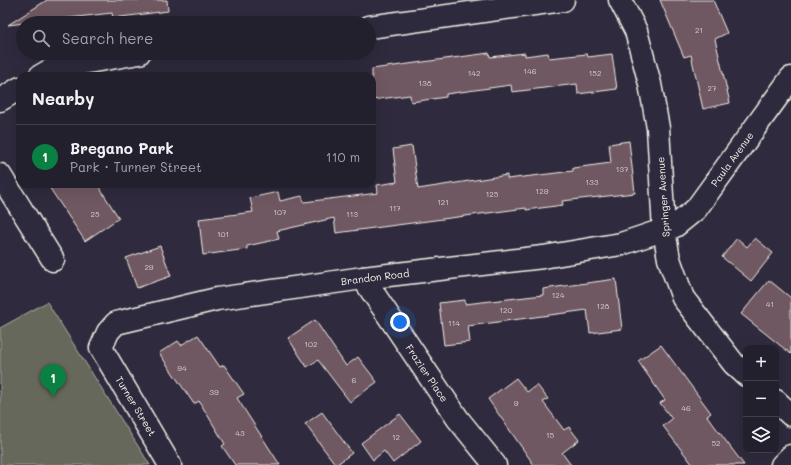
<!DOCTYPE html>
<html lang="en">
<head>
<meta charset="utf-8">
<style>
  body { margin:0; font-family:Mali,sans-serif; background:#2f2d3a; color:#f1f3f6 }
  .controls { position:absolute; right:12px; bottom:12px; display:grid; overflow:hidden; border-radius:8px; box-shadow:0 4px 16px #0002 }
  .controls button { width:36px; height:36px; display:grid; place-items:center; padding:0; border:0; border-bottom:1px solid #403e4a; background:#23202e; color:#f1f3f6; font:20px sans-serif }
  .you { position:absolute; left:400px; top:322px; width:14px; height:14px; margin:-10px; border:3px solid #fff; border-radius:50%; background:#1a73e8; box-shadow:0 0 0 6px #1a73e833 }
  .badge { display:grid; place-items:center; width:26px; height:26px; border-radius:50%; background:#0b8043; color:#fff; font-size:13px; font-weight:700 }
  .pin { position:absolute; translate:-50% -33px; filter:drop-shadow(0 1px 2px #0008) }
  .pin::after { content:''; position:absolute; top:21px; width:14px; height:12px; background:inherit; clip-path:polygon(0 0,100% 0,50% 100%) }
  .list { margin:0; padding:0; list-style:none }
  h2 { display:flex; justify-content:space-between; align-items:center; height:52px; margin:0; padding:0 16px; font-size:17px }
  h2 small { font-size:13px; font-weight:400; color:#a3a3aa }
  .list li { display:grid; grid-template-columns:26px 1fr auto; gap:12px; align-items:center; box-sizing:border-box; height:64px; padding:0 16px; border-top:1px solid #403e4a }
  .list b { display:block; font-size:15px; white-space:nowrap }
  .list p { margin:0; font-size:13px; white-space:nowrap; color:#a3a3aa }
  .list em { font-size:13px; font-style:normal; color:#a3a3aa }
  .icon { flex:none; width:22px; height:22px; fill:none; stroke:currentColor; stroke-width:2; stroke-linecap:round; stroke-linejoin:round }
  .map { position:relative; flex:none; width:791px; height:465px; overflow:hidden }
  .search { position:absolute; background:#23202e; box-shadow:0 4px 16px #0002; left:16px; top:16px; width:360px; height:44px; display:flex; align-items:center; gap:10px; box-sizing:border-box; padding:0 14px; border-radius:22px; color:#a3a3aa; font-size:15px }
  .panel { position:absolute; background:#23202e; box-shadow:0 4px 16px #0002; left:16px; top:72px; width:360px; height:116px; border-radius:12px }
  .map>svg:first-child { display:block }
  .green { fill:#65685a; stroke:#acaca1 }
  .building { fill:#705862; stroke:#f4f1e8 }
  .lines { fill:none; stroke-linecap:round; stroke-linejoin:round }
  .minor-casing { stroke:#f4f1e8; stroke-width:25 }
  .minor { stroke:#2f2a3d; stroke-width:22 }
  .labels { text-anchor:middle; stroke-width:3; stroke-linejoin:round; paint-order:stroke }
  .number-label { font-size:8px; fill:#d3cbc6 }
  .street-label { font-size:10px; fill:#f4f1e8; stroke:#2f2a3d }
</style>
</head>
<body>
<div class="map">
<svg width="791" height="465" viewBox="0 0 791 465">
  <rect width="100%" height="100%" fill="#2f2a3d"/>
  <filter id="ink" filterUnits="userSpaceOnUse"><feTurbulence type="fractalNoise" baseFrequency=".025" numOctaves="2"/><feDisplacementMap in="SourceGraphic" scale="8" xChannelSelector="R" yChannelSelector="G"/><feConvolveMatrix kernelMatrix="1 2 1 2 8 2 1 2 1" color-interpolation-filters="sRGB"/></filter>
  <g filter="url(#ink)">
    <polygon class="green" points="47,302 150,465 0,465 0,328"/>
    <g class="building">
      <polygon points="47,0 167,0 168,11 113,18 112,13 8,25"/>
      <polygon points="660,0 713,0 727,33 715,39 730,103 703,109 691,55 684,57"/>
      <polygon points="489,53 490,57 525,53 525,56 548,53 549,58 587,54 588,57 612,54 617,89 578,94 577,84 512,92 511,85 446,94 446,97 411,102 410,95 372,100 372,69"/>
      <polygon points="629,141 635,193 562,201 563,205 526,210 526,208 336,233 334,218 277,231 279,239 247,246 247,249 203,255 199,219 253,212 250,198 278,192 280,201 302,196 304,202 378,193 377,185 397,182 393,149 412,146 418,189 507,175 507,179 573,171 573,168 611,163 609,144"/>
      <polygon points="47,184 97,184 119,218 85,241"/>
      <polygon points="737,238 747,247 755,238 773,253 751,281 722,257"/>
      <polygon points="160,246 171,276 137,288 126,258"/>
      <polygon points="616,279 622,329 590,333 587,310 468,326 470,342 444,345 439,303 465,300 465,304 543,295 543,289"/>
      <polygon points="769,280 791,298 791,354 741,314"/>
      <polygon points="315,320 346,366 358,357 377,382 350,402 318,360 307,367 288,338"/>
      <polygon points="198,335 220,367 224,365 244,394 237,398 280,465 235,465 222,446 225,444 199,401 194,404 159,353 178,341 181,345"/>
      <polygon points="661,345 711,413 707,416 744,465 693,465 663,426 672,419 660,403 665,400 638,361"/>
      <polygon points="516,378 527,392 537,385 548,399 543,402 564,430 569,427 579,440 562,453 571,465 534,465 488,399"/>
      <polygon points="322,412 352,453 336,465 305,424"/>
      <polygon points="400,414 421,441 393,463 384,451 373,460 361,443"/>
    </g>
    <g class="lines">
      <g class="minor-casing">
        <g id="minor">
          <polyline points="620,0 636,31 650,84 658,128 664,230 669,259 683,298 734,364 746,375"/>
          <polyline points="369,27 563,0"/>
          <polyline points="40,76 54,68 139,53"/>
          <polyline points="0,100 20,88"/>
          <polyline points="0,175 53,260"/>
          <polyline points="363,278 458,419 495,465"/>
          <polyline points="776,401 791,415"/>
          <polyline points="170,465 101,348 108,332 116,323 217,299 363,278 543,257 621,244 675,226 696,209 791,78"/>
          <polyline points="782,465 791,456"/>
        </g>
      </g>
      <use href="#minor" class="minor"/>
    </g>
  </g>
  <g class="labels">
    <g class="number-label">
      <text x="699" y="33">21</text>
      <text x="530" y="74">146</text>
      <text x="474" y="76">142</text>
      <text x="595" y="76">152</text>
      <text x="425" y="86">138</text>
      <text x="712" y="91">27</text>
      <text x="622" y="172">137</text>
      <text x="592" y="185">133</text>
      <text x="542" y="194">129</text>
      <text x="492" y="197">125</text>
      <text x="443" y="205">121</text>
      <text x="395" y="211">117</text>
      <text x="280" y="215">107</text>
      <text x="95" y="217">25</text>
      <text x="352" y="217">113</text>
      <text x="223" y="237">101</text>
      <text x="149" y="270">29</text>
      <text x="558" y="298">124</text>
      <text x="770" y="307">41</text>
      <text x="603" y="309">128</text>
      <text x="506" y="313">120</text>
      <text x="454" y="326">114</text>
      <text x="311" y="347">102</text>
      <text x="182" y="371">94</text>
      <text x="354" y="383">6</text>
      <text x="214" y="395">39</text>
      <text x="516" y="406">9</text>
      <text x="686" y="411">46</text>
      <text x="240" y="436">43</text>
      <text x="550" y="438">15</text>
      <text x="396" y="440">12</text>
      <text x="716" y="446">52</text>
    </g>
    <g class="street-label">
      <text transform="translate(732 159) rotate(-54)" y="4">Paula Avenue</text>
      <text transform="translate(663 197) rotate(-94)" y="4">Springer Avenue</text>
      <text transform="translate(375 277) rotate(-7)" y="4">Brandon Road</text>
      <text transform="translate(427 373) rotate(56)" y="4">Frazier Place</text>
      <text transform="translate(136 406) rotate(59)" y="4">Turner Street</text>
    </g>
  </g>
</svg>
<div class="controls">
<button>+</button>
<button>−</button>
<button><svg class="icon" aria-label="layers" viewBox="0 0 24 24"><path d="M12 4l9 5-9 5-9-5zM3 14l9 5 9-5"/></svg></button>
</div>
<div class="you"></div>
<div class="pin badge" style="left:53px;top:397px">1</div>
<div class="search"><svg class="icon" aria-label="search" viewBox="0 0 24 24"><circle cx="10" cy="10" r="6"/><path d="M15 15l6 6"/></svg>Search here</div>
<section class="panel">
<h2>Nearby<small></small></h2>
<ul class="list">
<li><span class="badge">1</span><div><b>Bregano Park</b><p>Park · Turner Street</p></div><em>110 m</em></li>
</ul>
</section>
</div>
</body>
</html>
